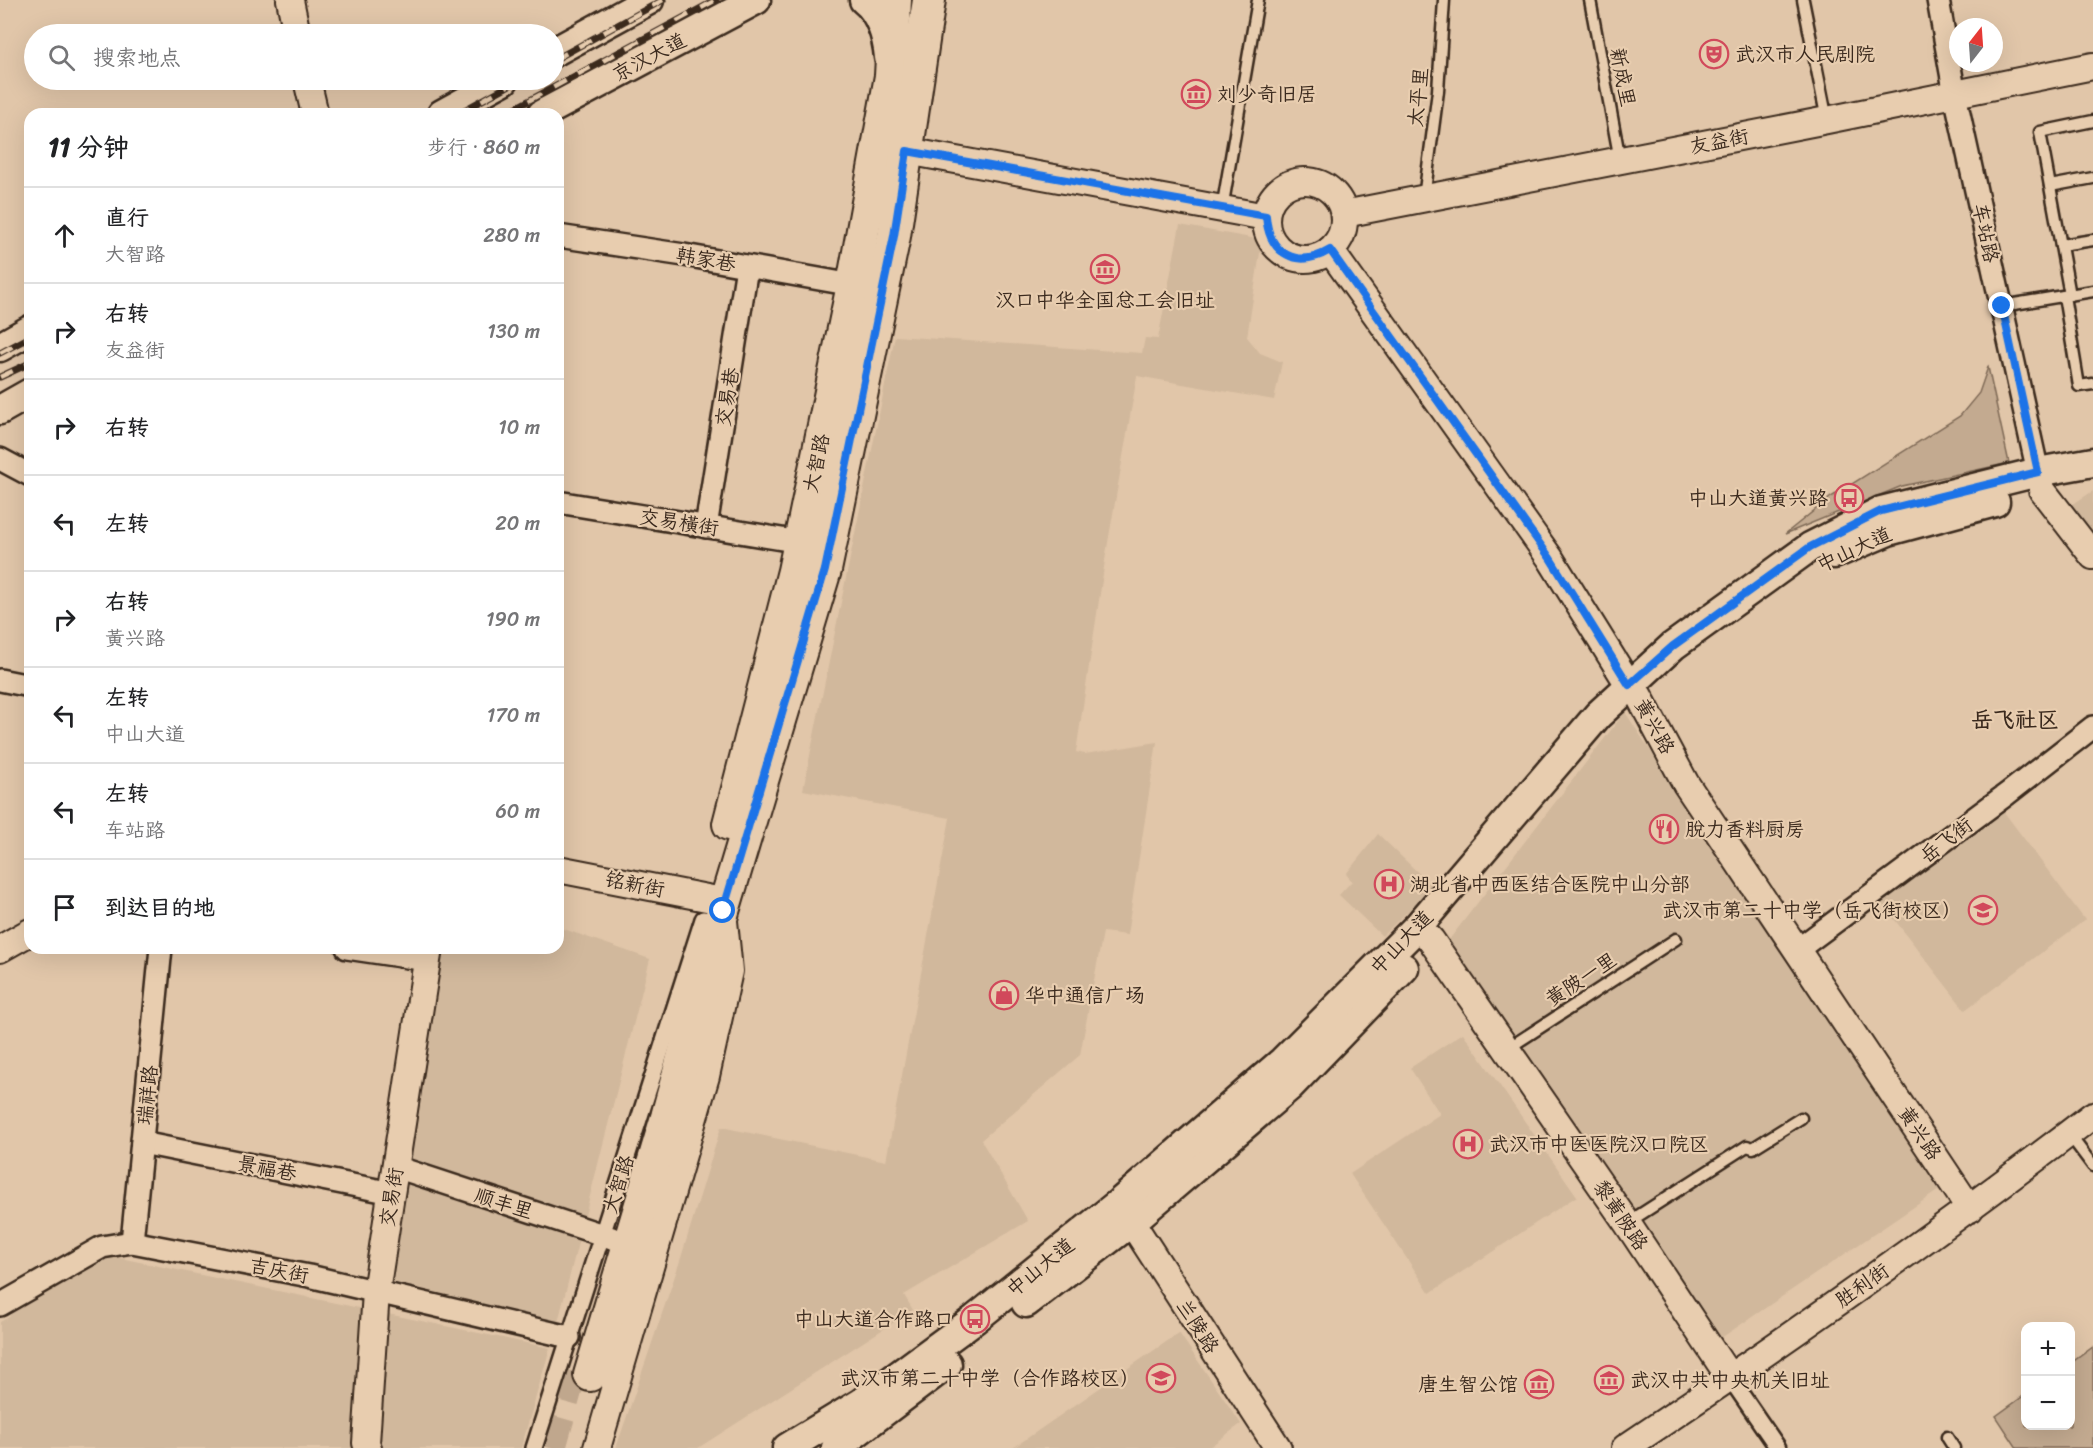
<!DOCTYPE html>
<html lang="zh">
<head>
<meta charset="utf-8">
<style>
  body { margin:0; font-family:Sriracha,"LXGW WenKai TC",sans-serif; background:#f6f6f6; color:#202124 }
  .controls { position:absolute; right:18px; bottom:18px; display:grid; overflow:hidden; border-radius:12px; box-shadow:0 6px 24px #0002 }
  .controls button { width:54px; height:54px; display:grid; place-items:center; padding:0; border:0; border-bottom:2px solid #e0e0e0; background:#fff; color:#202124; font:30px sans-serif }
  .compass { position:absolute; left:1949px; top:18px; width:54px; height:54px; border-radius:50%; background:#fff; box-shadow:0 6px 24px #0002; rotate:17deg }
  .stop { position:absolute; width:18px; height:18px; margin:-14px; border:4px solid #1a73e8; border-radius:50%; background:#fff }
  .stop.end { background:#1a73e8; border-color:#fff; box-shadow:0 2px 6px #0008 }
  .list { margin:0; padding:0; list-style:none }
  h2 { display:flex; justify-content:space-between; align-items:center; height:78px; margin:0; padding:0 24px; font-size:26px }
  h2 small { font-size:20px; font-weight:400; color:#757577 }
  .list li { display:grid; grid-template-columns:39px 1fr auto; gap:18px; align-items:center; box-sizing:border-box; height:96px; padding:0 24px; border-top:2px solid #e0e0e0 }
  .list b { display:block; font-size:22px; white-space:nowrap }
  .list p { margin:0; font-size:20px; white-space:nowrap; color:#757577 }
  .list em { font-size:20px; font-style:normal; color:#757577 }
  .icon { flex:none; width:33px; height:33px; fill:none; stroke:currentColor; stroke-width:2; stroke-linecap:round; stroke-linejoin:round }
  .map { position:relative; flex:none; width:2093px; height:1448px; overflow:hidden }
  .search { position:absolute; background:#fff; box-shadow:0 6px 24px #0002; left:24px; top:24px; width:540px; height:66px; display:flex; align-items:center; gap:15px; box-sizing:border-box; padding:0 21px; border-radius:33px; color:#757577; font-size:22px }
  .panel { position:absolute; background:#fff; box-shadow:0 6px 24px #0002; left:24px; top:108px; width:540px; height:846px; border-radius:18px }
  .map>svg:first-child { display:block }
  .built { fill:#d1b89c }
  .green { fill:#c3aa90; stroke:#7f6a57; stroke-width:1.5 }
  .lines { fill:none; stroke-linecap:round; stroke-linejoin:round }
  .primary-tunnel { stroke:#c0a78d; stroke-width:32; stroke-dasharray:32 16; stroke-linecap:butt }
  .service-casing { stroke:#3b2a1e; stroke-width:15 }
  .pedestrian-casing { stroke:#3b2a1e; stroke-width:20 }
  .minor-casing { stroke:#3b2a1e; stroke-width:26 }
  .tertiary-casing { stroke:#3b2a1e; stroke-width:30 }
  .secondary-casing { stroke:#3b2a1e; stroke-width:33 }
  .primary-casing { stroke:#3b2a1e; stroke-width:36 }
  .service { stroke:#e8cdaf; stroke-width:10 }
  .pedestrian { stroke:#e8cdaf; stroke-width:15 }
  .minor { stroke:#e8cdaf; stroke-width:21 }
  .tertiary { stroke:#e8cdaf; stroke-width:26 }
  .secondary { stroke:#e8cdaf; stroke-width:28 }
  .primary { stroke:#e8cdaf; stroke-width:32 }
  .rail-casing { stroke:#3b2a1e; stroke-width:7 }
  .rail { stroke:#e8cdaf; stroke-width:4.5; stroke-dasharray:14; stroke-linecap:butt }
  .route { stroke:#1a73e8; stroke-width:8 }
  .labels { text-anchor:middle; stroke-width:4.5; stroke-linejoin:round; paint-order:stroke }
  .poi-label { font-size:20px; fill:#3b2a1e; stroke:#e8cdaf; text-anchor:start }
  .street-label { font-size:20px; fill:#3b2a1e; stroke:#e8cdaf }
  .quarter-label { font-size:22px; font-weight:bold; fill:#3b2a1e; stroke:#e8cdaf }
</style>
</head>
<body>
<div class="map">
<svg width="2093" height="1448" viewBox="0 0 2093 1448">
  <rect width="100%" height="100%" fill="#e1c6a9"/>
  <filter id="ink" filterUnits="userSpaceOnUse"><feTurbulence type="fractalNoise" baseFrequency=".0167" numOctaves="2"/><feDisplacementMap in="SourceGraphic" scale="12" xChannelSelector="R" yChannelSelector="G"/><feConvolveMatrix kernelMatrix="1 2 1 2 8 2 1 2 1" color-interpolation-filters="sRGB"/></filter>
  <g filter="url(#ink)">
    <g class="built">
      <polygon points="1180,225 1262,240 1247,337 1260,353 1282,362 1274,400 1137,376 1106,554 1076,752 1085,754 1157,742 1127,935 1103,932 1080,1055 981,1140 1028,1221 904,1295 913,1310 698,1448 616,1448 680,1261 721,1127 886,1161 950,818 803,790 895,336 1142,353 1145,338 1158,339"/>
      <polygon points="2093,491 2093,540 2067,508"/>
      <polygon points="1625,712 1939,1190 1721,1338 1445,945"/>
      <polygon points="2001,808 2085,920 1965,1010 1880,901"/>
      <polygon points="1378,834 1433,887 1382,936 1339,895 1352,881 1346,874"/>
      <polygon points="558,927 650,959 558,1322 389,1281 442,948 558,948"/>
      <polygon points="1463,1033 1577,1196 1430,1293 1350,1174 1440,1114 1410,1068"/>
      <polygon points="101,1254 550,1348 521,1448 0,1448 0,1322 9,1317 17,1305"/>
      <polygon points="1179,1333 1241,1424 1208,1448 1013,1448"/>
    </g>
    <g class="green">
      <polygon points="1988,367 2009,463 1902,486 1785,534 1831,497 1960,416 1979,393"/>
      <polygon points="2093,1347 2093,1448 2017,1448 1996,1416 2025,1395 2026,1426 2070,1426 2071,1363"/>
    </g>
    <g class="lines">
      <polyline class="primary-tunnel" points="550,1448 573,1366"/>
      <g class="service-casing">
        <g id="service">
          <polyline points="1590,0 1620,160"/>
          <polyline points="1803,0 1827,120"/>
          <polyline points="2050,186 2093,178"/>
          <polyline points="1424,198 1438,91 1444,0"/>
          <polyline points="1222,209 1258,0"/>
          <polyline points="2061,245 2093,240"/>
          <polyline points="2070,295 2040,132 2093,121"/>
          <polyline points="2064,296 2079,386 2093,384"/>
          <polyline points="2002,306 2093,291"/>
          <polyline points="1507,1049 1676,939"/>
          <polyline points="2069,1134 2093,1166"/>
          <polyline points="1627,1223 1747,1146 1753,1148 1801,1118"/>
          <polyline points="1947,1437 1954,1448"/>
        </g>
      </g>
      <g class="pedestrian-casing">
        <g id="pedestrian">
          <polyline points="1730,1378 1778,1448"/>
          <polyline points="534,1448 703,919"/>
        </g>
      </g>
      <g class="minor-casing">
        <g id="minor">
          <polyline points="1938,0 1955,95 2041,486"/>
          <polyline points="558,236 684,255 853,285"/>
          <polyline points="0,459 30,475"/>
          <polyline points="558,502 800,542"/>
          <polyline points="706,527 747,267"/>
          <polyline points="0,680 30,686"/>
          <polyline points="347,948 427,960"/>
          <polyline points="1797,950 2007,794 2093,727"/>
          <polyline points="142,1143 392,1193"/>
          <polyline points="396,1167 612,1238"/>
          <polyline points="132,1242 161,948"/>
          <polyline points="0,1305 102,1247 132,1242 309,1276 569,1337"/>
        </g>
      </g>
      <g class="tertiary-casing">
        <g id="tertiary">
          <polyline points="290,0 297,34"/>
          <polyline points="307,80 315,114"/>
          <polyline points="907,151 1266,217"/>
          <circle cx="1305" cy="220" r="39"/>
          <polyline points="1344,214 1827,120 2093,66"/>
          <polyline points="1330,250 1550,558 1629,685 1639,696 1686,784 1970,1209"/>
          <polyline points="2042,490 2093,556"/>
          <polyline points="558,869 712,899"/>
          <polyline points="1418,926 1431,940 1627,1223 1730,1378"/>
          <polyline points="0,949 30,932"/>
          <polyline points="1121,1206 1278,1448"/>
          <polyline points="368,1448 366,1443 376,1292 429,948"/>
          <polyline points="597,1448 706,1076 729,971 724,921"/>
          <path d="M1625,1448C1784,1342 1941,1232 2093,1115"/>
        </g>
      </g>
      <g class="secondary-casing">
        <g id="secondary">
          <path d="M864,0C880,12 887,37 889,57"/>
          <polyline points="554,52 649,0"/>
          <polyline points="442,114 504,80"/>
          <polyline points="542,114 756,0"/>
          <polyline points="0,347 30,330"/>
          <polyline points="0,410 30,393"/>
          <polyline points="1834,554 1888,531 1995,502"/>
          <polyline points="1026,1303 1130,1223 1290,1086 1404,968"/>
          <polyline points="787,1448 861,1403 975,1319 1119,1203 1283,1061 1418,926 1598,715 1673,646 1810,547 1881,511 2038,472 2093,462"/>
          <polyline points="836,1448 947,1364"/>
        </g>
      </g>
      <g class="primary-casing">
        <g id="primary">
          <polyline points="729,824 794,571 853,285 891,76 895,0"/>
          <polyline points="590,1375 667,1117 723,911 825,570 894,236 929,0"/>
        </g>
      </g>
      <use href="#service" class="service"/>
      <use href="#pedestrian" class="pedestrian"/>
      <use href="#minor" class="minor"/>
      <use href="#tertiary" class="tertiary"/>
      <use href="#secondary" class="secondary"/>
      <use href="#primary" class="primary"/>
      <g class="rail-casing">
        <g id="rail">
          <polyline points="554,60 663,0"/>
          <polyline points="457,114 519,80"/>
          <polyline points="504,114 716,0"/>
          <polyline points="0,353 30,337"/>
          <polyline points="0,377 30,363"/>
        </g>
      </g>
      <use href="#rail" class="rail"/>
    </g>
  </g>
  <g class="lines" filter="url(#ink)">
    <path class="route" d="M723,911L825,570L894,236L907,151L1266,216C1269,255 1298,269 1330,250L1550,558L1629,685L1673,646L1810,547L1881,511L2038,472L2002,306"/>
  </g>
  <defs>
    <g id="theatre-ring" transform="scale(1.5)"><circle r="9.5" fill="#e8cdaf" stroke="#d1495b" stroke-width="1.5"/><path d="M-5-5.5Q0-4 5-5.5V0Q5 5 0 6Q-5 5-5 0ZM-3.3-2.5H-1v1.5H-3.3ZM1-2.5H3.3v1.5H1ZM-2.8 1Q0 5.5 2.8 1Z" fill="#d1495b"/></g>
    <g id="museum-ring" transform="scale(1.5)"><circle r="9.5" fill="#e8cdaf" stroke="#d1495b" stroke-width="1.5"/><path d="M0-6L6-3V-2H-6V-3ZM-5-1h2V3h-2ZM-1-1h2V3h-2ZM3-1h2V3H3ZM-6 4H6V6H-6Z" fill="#d1495b"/></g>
    <g id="bus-ring" transform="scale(1.5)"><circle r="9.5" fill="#e8cdaf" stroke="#d1495b" stroke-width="1.5"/><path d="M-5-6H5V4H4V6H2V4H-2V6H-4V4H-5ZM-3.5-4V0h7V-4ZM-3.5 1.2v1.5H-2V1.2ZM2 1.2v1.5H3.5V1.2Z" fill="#d1495b"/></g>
    <g id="restaurant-ring" transform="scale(1.5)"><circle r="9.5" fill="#e8cdaf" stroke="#d1495b" stroke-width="1.5"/><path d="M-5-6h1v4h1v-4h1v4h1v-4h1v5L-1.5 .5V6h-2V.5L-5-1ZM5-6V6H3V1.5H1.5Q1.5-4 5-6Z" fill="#d1495b"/></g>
    <g id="hospital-ring" transform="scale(1.5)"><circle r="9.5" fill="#e8cdaf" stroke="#d1495b" stroke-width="1.5"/><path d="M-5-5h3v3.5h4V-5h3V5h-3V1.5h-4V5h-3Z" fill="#d1495b"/></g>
    <g id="school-ring" transform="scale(1.5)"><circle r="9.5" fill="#e8cdaf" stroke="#d1495b" stroke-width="1.5"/><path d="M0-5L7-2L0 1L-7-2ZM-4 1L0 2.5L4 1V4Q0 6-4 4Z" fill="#d1495b"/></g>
    <g id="shop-ring" transform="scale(1.5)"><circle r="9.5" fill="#e8cdaf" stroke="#d1495b" stroke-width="1.5"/><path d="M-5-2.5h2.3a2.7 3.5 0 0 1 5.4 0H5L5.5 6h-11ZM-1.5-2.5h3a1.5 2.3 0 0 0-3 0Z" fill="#d1495b"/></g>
  </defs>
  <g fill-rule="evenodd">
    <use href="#theatre-ring" x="1714" y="54"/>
    <use href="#museum-ring" x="1196" y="94"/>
    <use href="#museum-ring" x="1105" y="269"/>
    <use href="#bus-ring" x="1849" y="498"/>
    <use href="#restaurant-ring" x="1664" y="829"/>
    <use href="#hospital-ring" x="1389" y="884"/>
    <use href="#school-ring" x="1983" y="910"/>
    <use href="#shop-ring" x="1004" y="995"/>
    <use href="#hospital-ring" x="1468" y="1144"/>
    <use href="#bus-ring" x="975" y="1319"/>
    <use href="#school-ring" x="1161" y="1378"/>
    <use href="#museum-ring" x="1609" y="1380"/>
    <use href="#museum-ring" x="1539" y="1384"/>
  </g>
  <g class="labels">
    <g class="poi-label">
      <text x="1735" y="61">武汉市人民剧院</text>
      <text x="1217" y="101">刘少奇旧居</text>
      <text x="1105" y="307" text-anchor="middle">汉口中华全国总工会旧址</text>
      <text x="1828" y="505" text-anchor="end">中山大道黄兴路</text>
      <text x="1685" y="836">脱力香料厨房</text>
      <text x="1410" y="891">湖北省中西医结合医院中山分部</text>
      <text x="1962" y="917" text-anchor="end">武汉市第二十中学（岳飞街校区）</text>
      <text x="1025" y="1002">华中通信广场</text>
      <text x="1489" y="1151">武汉市中医医院汉口院区</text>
      <text x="954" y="1326" text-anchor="end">中山大道合作路口</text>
      <text x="1140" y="1385" text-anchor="end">武汉市第二十中学（合作路校区）</text>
      <text x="1630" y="1387">武汉中共中央机关旧址</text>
      <text x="1518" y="1391" text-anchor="end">唐生智公馆</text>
    </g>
    <g class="street-label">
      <text transform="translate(649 57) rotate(-28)" y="7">京汉大道</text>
      <text transform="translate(1623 77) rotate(79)" y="7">新成里</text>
      <text transform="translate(1418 97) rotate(-84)" y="7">太平里</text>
      <text transform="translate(1719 141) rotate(-11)" y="7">友益街</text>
      <text transform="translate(1986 233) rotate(78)" y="7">车站路</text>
      <text transform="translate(706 259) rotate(10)" y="7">韩家巷</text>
      <text transform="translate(727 397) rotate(-81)" y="7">交易巷</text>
      <text transform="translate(816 463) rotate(-78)" y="7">大智路</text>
      <text transform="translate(679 522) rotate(9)" y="7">交易横街</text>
      <text transform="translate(1854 549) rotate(-25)" y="7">中山大道</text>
      <text transform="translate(1655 726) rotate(61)" y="7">黄兴路</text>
      <text transform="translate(1946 840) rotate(-37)" y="7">岳飞街</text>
      <text transform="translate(635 884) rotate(11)" y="7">铭新街</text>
      <text transform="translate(1401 942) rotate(-46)" y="7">中山大道</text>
      <text transform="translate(1581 979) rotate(-33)" y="7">黄陂一里</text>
      <text transform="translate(147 1095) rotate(-84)" y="7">瑞祥路</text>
      <text transform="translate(1920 1133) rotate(56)" y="7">黄兴路</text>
      <text transform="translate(267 1168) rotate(11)" y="7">景福巷</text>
      <text transform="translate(618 1184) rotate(-72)" y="7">大智路</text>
      <text transform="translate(391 1197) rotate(-81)" y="7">交易街</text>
      <text transform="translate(504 1203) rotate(18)" y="7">顺丰里</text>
      <text transform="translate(1621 1215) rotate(56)" y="7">黎黄陂路</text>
      <text transform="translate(1040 1267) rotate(-39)" y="7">中山大道</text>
      <text transform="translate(279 1270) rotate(11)" y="7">吉庆街</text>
      <text transform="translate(1862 1285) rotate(-35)" y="7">胜利街</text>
      <text transform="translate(1198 1326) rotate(57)" y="7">兰陵路</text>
    </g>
    <g class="quarter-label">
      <text x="2015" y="727">岳飞社区</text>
    </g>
  </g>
</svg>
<div class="controls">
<button>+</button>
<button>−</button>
</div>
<svg class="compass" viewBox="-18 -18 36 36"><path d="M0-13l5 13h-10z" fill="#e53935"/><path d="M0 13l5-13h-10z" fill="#757577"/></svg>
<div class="stop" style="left:723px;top:911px"></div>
<div class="stop end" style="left:2002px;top:306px"></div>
<div class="search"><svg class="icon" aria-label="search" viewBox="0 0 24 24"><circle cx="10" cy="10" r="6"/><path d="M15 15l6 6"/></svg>搜索地点</div>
<section class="panel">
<h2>11 分钟<small>步行 · 860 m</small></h2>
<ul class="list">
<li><svg class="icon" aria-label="ahead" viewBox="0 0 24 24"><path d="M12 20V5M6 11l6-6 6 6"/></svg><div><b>直行</b><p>大智路</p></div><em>280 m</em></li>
<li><svg class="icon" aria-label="right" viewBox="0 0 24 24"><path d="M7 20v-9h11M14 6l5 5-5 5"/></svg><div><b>右转</b><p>友益街</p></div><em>130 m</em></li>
<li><svg class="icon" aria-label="right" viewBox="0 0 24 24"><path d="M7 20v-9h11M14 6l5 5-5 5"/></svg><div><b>右转</b></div><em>10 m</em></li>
<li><svg class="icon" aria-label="left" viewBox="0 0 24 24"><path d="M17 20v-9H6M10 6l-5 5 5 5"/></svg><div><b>左转</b></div><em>20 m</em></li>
<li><svg class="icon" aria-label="right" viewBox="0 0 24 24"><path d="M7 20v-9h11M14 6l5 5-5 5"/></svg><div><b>右转</b><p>黄兴路</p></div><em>190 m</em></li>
<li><svg class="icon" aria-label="left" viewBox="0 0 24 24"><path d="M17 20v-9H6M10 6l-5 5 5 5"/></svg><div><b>左转</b><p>中山大道</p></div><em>170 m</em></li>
<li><svg class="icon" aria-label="left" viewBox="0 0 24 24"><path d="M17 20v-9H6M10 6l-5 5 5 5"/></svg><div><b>左转</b><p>车站路</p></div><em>60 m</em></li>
<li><svg class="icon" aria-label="arrive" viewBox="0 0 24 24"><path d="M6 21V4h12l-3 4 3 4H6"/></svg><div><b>到达目的地</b></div></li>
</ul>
</section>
</div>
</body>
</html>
